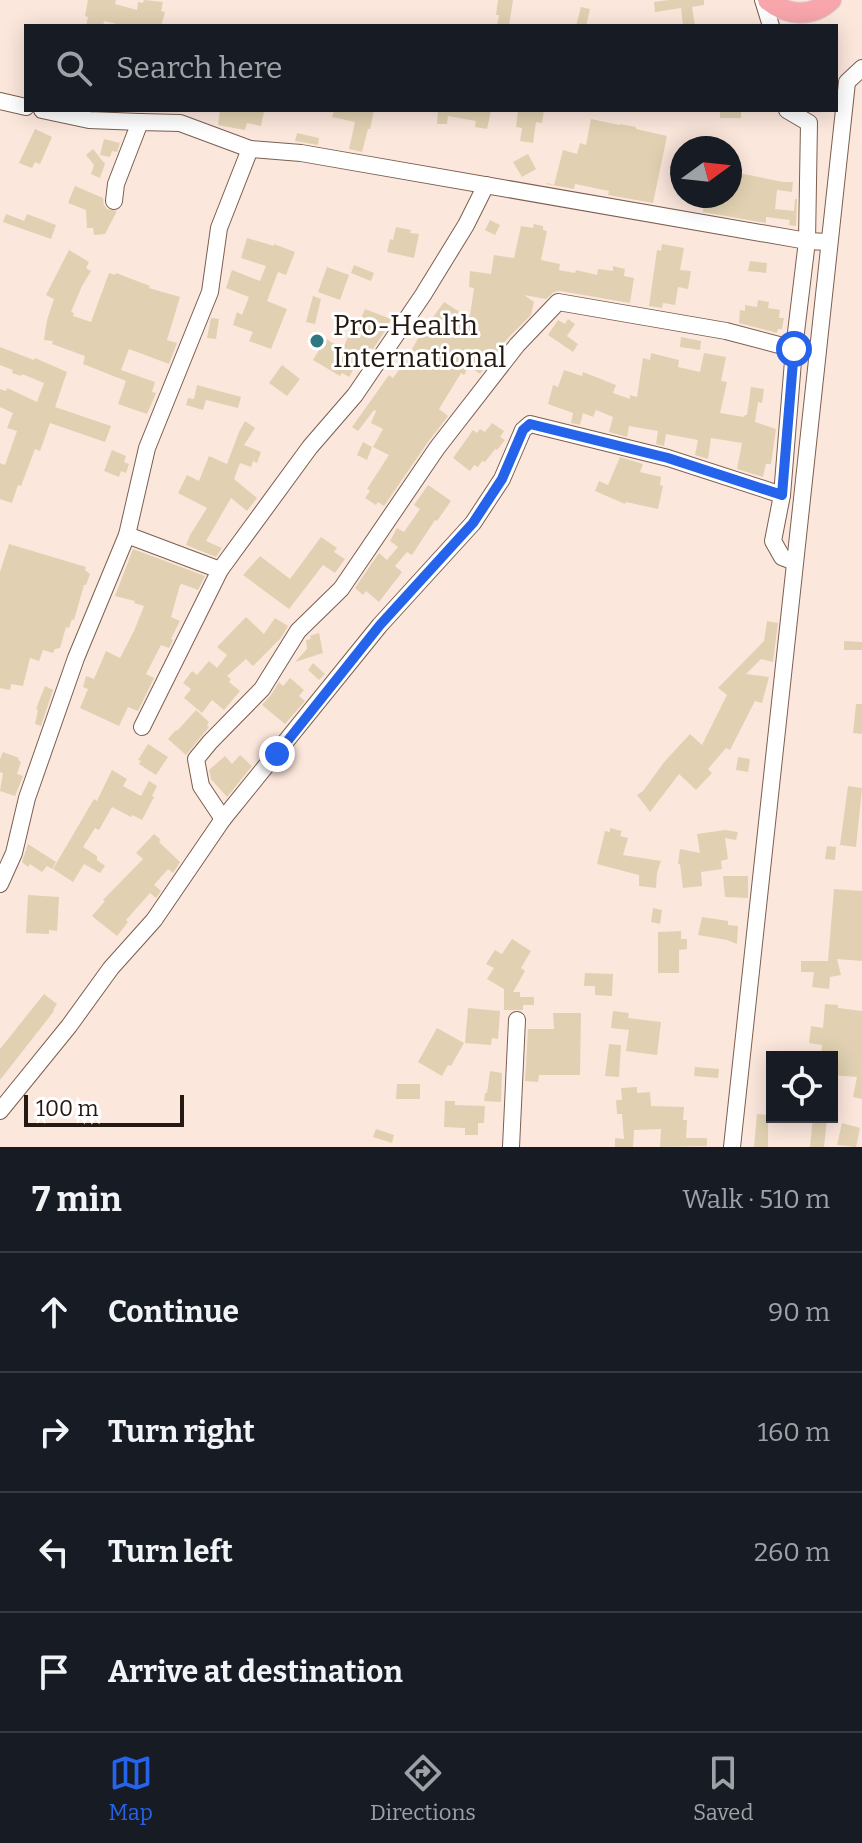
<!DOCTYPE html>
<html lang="en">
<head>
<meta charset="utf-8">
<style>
  body { margin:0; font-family:Bitter,serif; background:#20242c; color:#f1f3f6 }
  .controls { position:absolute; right:24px; bottom:24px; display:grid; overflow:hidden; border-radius:0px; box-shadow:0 4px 20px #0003 }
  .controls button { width:72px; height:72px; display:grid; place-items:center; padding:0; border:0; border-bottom:2px solid #363941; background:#171b24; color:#f1f3f6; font:40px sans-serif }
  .compass { position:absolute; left:670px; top:136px; width:72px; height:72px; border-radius:50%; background:#171b24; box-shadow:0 4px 20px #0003; rotate:75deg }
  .scale { position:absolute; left:24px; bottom:20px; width:160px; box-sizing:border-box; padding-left:8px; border:4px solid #251913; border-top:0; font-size:22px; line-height:28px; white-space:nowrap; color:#251913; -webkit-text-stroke:6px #fff; paint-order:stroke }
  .stop { position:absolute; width:24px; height:24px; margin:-18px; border:6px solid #2563eb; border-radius:50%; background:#fff }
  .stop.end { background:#2563eb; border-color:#fff; box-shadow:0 2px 8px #0008 }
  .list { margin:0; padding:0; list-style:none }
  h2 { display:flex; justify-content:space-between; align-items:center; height:104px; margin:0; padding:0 32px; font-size:34px }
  h2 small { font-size:26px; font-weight:400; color:#9ea1a6 }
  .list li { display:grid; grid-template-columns:52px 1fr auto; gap:24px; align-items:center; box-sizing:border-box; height:120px; padding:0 32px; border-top:2px solid #363941 }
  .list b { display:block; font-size:30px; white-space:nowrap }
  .list em { font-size:26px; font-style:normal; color:#9ea1a6 }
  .icon { flex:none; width:44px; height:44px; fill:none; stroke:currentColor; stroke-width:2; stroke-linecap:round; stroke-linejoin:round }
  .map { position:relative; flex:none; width:862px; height:1147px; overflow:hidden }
  .search { position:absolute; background:#171b24; box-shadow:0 4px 20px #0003; left:24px; right:24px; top:24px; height:88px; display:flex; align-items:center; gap:20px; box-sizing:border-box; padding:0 28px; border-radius:0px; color:#9ea1a6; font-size:30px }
  .sheet { height:584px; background:#171b24 }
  nav { display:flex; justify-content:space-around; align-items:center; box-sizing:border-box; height:112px; border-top:2px solid #363941; background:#171b24; font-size:22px; color:#9ea1a6 }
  nav a { display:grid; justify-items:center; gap:4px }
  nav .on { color:#2563eb }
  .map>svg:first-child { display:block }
  .building { fill:#e1d1b2 }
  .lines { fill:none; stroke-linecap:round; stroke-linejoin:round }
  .minor-casing { stroke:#7b5f4f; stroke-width:18 }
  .major-casing { stroke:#d3d1d0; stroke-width:22 }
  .minor { stroke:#fff; stroke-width:16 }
  .major { stroke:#f8a6ac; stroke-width:20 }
  .route { stroke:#2563eb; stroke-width:10 }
  .poi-dot { fill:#307683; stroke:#fff; stroke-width:3 }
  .labels { text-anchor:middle; stroke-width:6; stroke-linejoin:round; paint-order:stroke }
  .poi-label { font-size:28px; fill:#251913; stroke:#fff; text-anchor:start }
</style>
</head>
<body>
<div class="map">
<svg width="862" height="1147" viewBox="0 0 862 1147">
  <rect width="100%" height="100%" fill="#fce7dc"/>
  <g class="building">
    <polygon points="88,0 116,0 115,4 137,10 138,2 143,3 144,0 163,2 161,11 165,12 161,26 125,26 104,21 103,26 86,26 88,17 85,16"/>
    <polygon points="498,0 513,0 509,26 497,26 499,15 496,15"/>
    <polygon points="669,0 704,0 704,5 692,7 695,26 683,26 681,8 655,12 654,2"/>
    <polygon points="581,7 590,9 586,26 576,26"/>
    <polygon points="220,110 255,110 264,112 261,126 247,123 245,130 218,125"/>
    <polygon points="334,110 374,110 370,129 368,129 362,152 349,149 355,122 332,117"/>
    <polygon points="438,110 491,110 487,129 475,127 476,121 448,116 447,124 437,124"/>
    <polygon points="518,110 544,110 542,123 536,122 533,143 520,141 522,128 516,127"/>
    <rect x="720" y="110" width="21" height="8"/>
    <polygon points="591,119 619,125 620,124 636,127 636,129 667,136 653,203 608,195 609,191 575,184 574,189 546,184 547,183 554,185 563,150 577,154 580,143 586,145"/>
    <polygon points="35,129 52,137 40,164 35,162 32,168 19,163"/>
    <polygon points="297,133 319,138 318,145 295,141"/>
    <polygon points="104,139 120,143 117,152 112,151 110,157 100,155"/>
    <polygon points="93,149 105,164 100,178 91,174 94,165 86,155"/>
    <polygon points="528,154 536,169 522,177 513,162"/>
    <polygon points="734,172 783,182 793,182 792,192 777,190 775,209 794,211 795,199 797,199 796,226 789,225 790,220 766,217 766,223 703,212 704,196 730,196 730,173 734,173"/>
    <polygon points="75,186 103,198 104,205 107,209 117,211 105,234 94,235 93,228 87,228 86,210 68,203"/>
    <polygon points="6,214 24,221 27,214 56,225 51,239 3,222"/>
    <polygon points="490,220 500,225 495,235 485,230"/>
    <polygon points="534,224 543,226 543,230 547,231 541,260 560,264 559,270 575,273 576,270 597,275 598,269 613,271 613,266 625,269 624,276 634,278 630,303 560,291 554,292 546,299 524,295 534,302 531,315 508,338 480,374 469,366 464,375 461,373 439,409 448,416 428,442 384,506 378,502 376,505 365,498 370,491 367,489 389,455 373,447 383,429 371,423 376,411 374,410 358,431 352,427 389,375 393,378 413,351 412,349 420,335 444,302 463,314 464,312 470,316 474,288 469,287 470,271 491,274 494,255 514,258 521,226 533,228"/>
    <polygon points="396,227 411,230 410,233 419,234 414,258 387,252 390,239 393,240"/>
    <polygon points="247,238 274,246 274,244 295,252 286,275 278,272 267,301 287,309 271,349 249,341 253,332 233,325 237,312 242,315 249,297 226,288 232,270 260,281 266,266 241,258"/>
    <polygon points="662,244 684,248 680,270 691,271 688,289 678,287 675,305 663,303 662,308 649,306 657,250 661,251"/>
    <polygon points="69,250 89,262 86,268 91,271 82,286 71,312 74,313 73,316 91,322 109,273 115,275 116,273 150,286 149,288 180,297 167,340 177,343 169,364 129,349 121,370 155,382 152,392 156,393 147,414 118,404 126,381 83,364 85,356 52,344 53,341 44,340 47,320 54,299 46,295"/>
    <polygon points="750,261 767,263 766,273 748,271"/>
    <polygon points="354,265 374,273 371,281 351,273"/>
    <polygon points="327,267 349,275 340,300 318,292"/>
    <polygon points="313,296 321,299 315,324 306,322"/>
    <polygon points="758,300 769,302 768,308 780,310 779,318 784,318 782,329 778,329 777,333 739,323 740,310 745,311 745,305 757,307"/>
    <polygon points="365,309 391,319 387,328 373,349 370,348 365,360 360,358 349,377 342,373 340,376 313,360 326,339 343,349 354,322 359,324"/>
    <polygon points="211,318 219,319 216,339 207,338"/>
    <polygon points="568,319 575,324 567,336 578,344 573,352 548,335 558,320 565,324"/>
    <polygon points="681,337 701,341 700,350 680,347"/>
    <polygon points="0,347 34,360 35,358 67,372 55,407 111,426 105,442 50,423 40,451 35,449 21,486 18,485 12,503 0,499 0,463 5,465 17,431 7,428 13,413 0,407 0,389 6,391 7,388 37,402 44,383 22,374 21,376 12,373 13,370 0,365"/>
    <polygon points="651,353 679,360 678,367 700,372 704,353 726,357 721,381 727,382 720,413 744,417 745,415 747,415 751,387 764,389 762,403 758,402 755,422 776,429 771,464 766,464 763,477 737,469 742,443 711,438 708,459 695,455 698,440 666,434 664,446 656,444 658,431 629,426 627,437 609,432 613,417 596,410 593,417 583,413 580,425 571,423 573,413 548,404 553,385 558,387 564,370 582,376 583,372 616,385 613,393 630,399 630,395 637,397 643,358 650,360"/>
    <polygon points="282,365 300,379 287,396 269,383"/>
    <polygon points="197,385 241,397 238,408 206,400 203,410 186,405 188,398 194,399"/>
    <polygon points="245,421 255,428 244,445 261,452 257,463 253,461 251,467 240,463 234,479 257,498 247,511 231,498 206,541 222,548 216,557 186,545 190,535 207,508 178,493 187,475 199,481 209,456 227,464 239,432"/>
    <polygon points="492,423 504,431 500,437 505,440 497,450 495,449 485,462 482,461 478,467 474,465 470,471 453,458 473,430 477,433 480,429 485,432"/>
    <polygon points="363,442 372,447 367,460 357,455"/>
    <polygon points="112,450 126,456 124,462 129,464 126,473 121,471 119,477 104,471"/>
    <polygon points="620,457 643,464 640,472 661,477 660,485 663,486 658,509 626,502 625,504 595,491 599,481 608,485"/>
    <polygon points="428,485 451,501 437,521 435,520 412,555 407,552 395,566 402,572 379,602 366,591 363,595 355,588 379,553 387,560 398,547 390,541 397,528 404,532 420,509 414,505"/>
    <polygon points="321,537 337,548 334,552 345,559 335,573 323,565 289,609 243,575 260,556 290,579"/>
    <polygon points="9,544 86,567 85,570 90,574 86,585 84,585 74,620 72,619 69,628 66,627 60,648 55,649 53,653 43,650 39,661 30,658 23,686 11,684 10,690 0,688 0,572"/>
    <polygon points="133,549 205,576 198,590 182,584 180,585 171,617 180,621 171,639 173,640 169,648 161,645 146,674 154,678 138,711 128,707 119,726 80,708 88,689 83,687 86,676 94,679 106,651 120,658 134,631 144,606 134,603 135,601 115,596"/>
    <polygon points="246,617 264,634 275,618 288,626 281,638 253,666 246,659 227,676 231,679 229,682 240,691 224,710 212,700 202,713 184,698 191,689 183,683 192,671 197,675 209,661 217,668 227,655 217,647"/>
    <polygon points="767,621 778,623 773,662 761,659 746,674 769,677 762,703 755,701 730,750 726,748 708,769 712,773 696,790 679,774 650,812 637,795 643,791 665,761 690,734 702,745 727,695 718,688 764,641"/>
    <polygon points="319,633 323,653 295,662 307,649 306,640 311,639 310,636"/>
    <polygon points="844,641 862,642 862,650 844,650"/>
    <polygon points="313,663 325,674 319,680 308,670"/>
    <polygon points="290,678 304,690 299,696 305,701 285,724 262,705 271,695 279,682 283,686"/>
    <polygon points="45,686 53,690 41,726 35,724 38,710 36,709"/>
    <polygon points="856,704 862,704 862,734 853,733"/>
    <polygon points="196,710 209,722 207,725 209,727 186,755 168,739 176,730 177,731"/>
    <polygon points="148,744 168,757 156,775 139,764 141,761 138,760"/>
    <polygon points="3,752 19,758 18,760 21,762 17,774 23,776 15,796 0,791 3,773 0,772 0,759"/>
    <polygon points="240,755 252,766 227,797 211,779 209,770 225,756 232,764"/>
    <polygon points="738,757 750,759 748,772 736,770"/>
    <polygon points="112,770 127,779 123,786 141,796 149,781 157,786 152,796 154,797 142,820 132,815 131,817 112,807 99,830 95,828 83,847 97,856 97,860 105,866 100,873 84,864 73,882 53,869 94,799 97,801"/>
    <polygon points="848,786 862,788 856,847 840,845"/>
    <polygon points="610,828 622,831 620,836 628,838 623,855 661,861 657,873 656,888 639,886 639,875 597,864 605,831 610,832"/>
    <polygon points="725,830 738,832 736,840 725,838 728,859 721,861 722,869 701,872 702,886 683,888 680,864 678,864 680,849 700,853 697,834"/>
    <polygon points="154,834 161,840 159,842 180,862 173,873 168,869 154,885 161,891 156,898 150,893 126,920 128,922 117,936 92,916 105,901 103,900 143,859 136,853"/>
    <polygon points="28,844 56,862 52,869 47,866 42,872 30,864 28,867 22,862"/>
    <polygon points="827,846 836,847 835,860 825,859"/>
    <polygon points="723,876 748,876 748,898 725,897"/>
    <polygon points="834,889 862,891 862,961 837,959 841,975 830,977 829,989 812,987 814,972 801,972 801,961 828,961"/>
    <polygon points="28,895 59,897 57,931 49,930 49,934 26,933"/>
    <polygon points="653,908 662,910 660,924 651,922"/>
    <polygon points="702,917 728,921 728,925 738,926 737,944 727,940 698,935"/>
    <polygon points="681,931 681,939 687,939 687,949 679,950 679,973 658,973 658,932"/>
    <polygon points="512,939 531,951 521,968 525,971 513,992 520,992 520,997 534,997 534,1005 523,1005 523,1010 504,1010 504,989 487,979 494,968 486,964 495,950 502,954"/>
    <polygon points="585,973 613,974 612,996 595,995 595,986 584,986"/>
    <polygon points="44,994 57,1004 53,1010 54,1011 0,1080 0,1049"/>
    <polygon points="825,1004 838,1005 838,1008 862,1011 862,1099 853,1097 857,1077 832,1075 832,1057 821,1057 822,1045 809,1043 811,1026 823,1028"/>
    <polygon points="468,1008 500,1011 498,1039 492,1038 491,1045 465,1043"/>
    <polygon points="613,1011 629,1013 628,1018 661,1022 657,1055 626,1051 629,1030 611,1028"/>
    <polygon points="553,1013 581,1013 580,1075 539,1075 538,1082 525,1081 528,1029 554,1029"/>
    <polygon points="437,1028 464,1043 451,1066 448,1065 442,1076 418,1062"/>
    <polygon points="609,1044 621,1045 619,1077 605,1076"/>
    <polygon points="695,1067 719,1069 718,1078 694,1076"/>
    <polygon points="490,1071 502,1073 501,1102 484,1101 485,1093 487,1093"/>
    <polygon points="397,1084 420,1084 420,1099 396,1099"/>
    <polygon points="637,1087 637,1093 650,1092 651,1106 684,1107 683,1120 687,1120 686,1138 707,1138 707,1146 660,1147 661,1129 634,1130 633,1147 615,1147 615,1138 624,1139 622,1114 617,1114 616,1100 622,1100 621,1088"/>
    <polygon points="445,1101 455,1101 455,1105 485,1106 484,1123 478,1123 478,1135 465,1135 465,1128 444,1127"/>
    <polygon points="757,1114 768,1115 768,1147 754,1147"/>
    <polygon points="813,1117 827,1119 824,1147 810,1147"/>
    <polygon points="842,1123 860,1128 856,1147 837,1145"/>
    <polygon points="376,1129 394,1135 392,1143 373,1137"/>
  </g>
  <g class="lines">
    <g class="minor-casing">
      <g id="minor">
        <polyline points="763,0 771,26"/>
        <polyline points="0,101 26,107"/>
        <polyline points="42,110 89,120 140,122"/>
        <polyline points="114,201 116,184 140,122 180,123 250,149 301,153 807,241 829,242"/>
        <polyline points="782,495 794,349 807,241 809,123 787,110"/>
        <polyline points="220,570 127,535 147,448 210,292 219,228 250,149"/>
        <polyline points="142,727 220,570 310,447 355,395 423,295 466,225 486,185"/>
        <polyline points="223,819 201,786 196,759 210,742 262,689 298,631 341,589 437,448 517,345 558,302 726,331 794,349 818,350"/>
        <polyline points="0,884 14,853 27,798 76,658 127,535"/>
        <polyline points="0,1111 69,1026 111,968 154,920 223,819 380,625 473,523 502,479 523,430 530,424 668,458 782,495 773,541 782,557 795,562"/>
        <polyline points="511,1147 517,1020"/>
        <polyline points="732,1147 847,82 862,68"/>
      </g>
    </g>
    <g class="major-casing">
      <path id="major" d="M768,0C787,16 812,18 831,0"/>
    </g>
    <use href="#minor" class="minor"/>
    <use href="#major" class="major"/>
  </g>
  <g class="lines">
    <polyline class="route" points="277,754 380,625 473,523 502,479 523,430 530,424 668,458 782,495 794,349"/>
  </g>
  <circle class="poi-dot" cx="317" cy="341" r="8"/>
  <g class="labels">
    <g class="poi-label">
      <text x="333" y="335">Pro-Health<tspan x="333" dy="32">International</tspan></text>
    </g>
  </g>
</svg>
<div class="controls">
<button><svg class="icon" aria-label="locate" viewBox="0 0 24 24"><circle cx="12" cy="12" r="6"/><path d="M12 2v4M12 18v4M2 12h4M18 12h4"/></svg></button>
</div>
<svg class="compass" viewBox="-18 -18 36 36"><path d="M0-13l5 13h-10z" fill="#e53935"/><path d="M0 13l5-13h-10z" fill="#9ea1a6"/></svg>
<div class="scale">100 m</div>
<div class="stop" style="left:794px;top:349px"></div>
<div class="stop end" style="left:277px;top:754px"></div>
<div class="search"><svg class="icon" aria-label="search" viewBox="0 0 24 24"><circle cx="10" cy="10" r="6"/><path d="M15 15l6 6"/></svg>Search here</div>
</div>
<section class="sheet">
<h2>7 min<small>Walk · 510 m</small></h2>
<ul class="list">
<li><svg class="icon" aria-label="ahead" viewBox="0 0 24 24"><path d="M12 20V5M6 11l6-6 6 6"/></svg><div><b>Continue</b></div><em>90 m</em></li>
<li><svg class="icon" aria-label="right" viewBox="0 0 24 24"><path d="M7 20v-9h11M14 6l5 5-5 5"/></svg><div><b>Turn right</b></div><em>160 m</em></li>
<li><svg class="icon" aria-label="left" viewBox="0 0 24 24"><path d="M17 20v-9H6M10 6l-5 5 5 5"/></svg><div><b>Turn left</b></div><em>260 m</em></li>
<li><svg class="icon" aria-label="arrive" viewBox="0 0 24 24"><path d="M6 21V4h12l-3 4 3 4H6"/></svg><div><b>Arrive at destination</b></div></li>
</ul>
</section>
<nav>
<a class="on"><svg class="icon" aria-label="map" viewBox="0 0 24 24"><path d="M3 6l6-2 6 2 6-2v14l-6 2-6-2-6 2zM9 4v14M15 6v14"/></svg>Map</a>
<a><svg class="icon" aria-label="directions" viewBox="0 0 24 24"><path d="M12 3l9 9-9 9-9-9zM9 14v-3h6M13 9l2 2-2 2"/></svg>Directions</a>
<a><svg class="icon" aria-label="saved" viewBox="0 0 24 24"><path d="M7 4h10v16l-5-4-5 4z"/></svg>Saved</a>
</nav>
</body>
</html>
